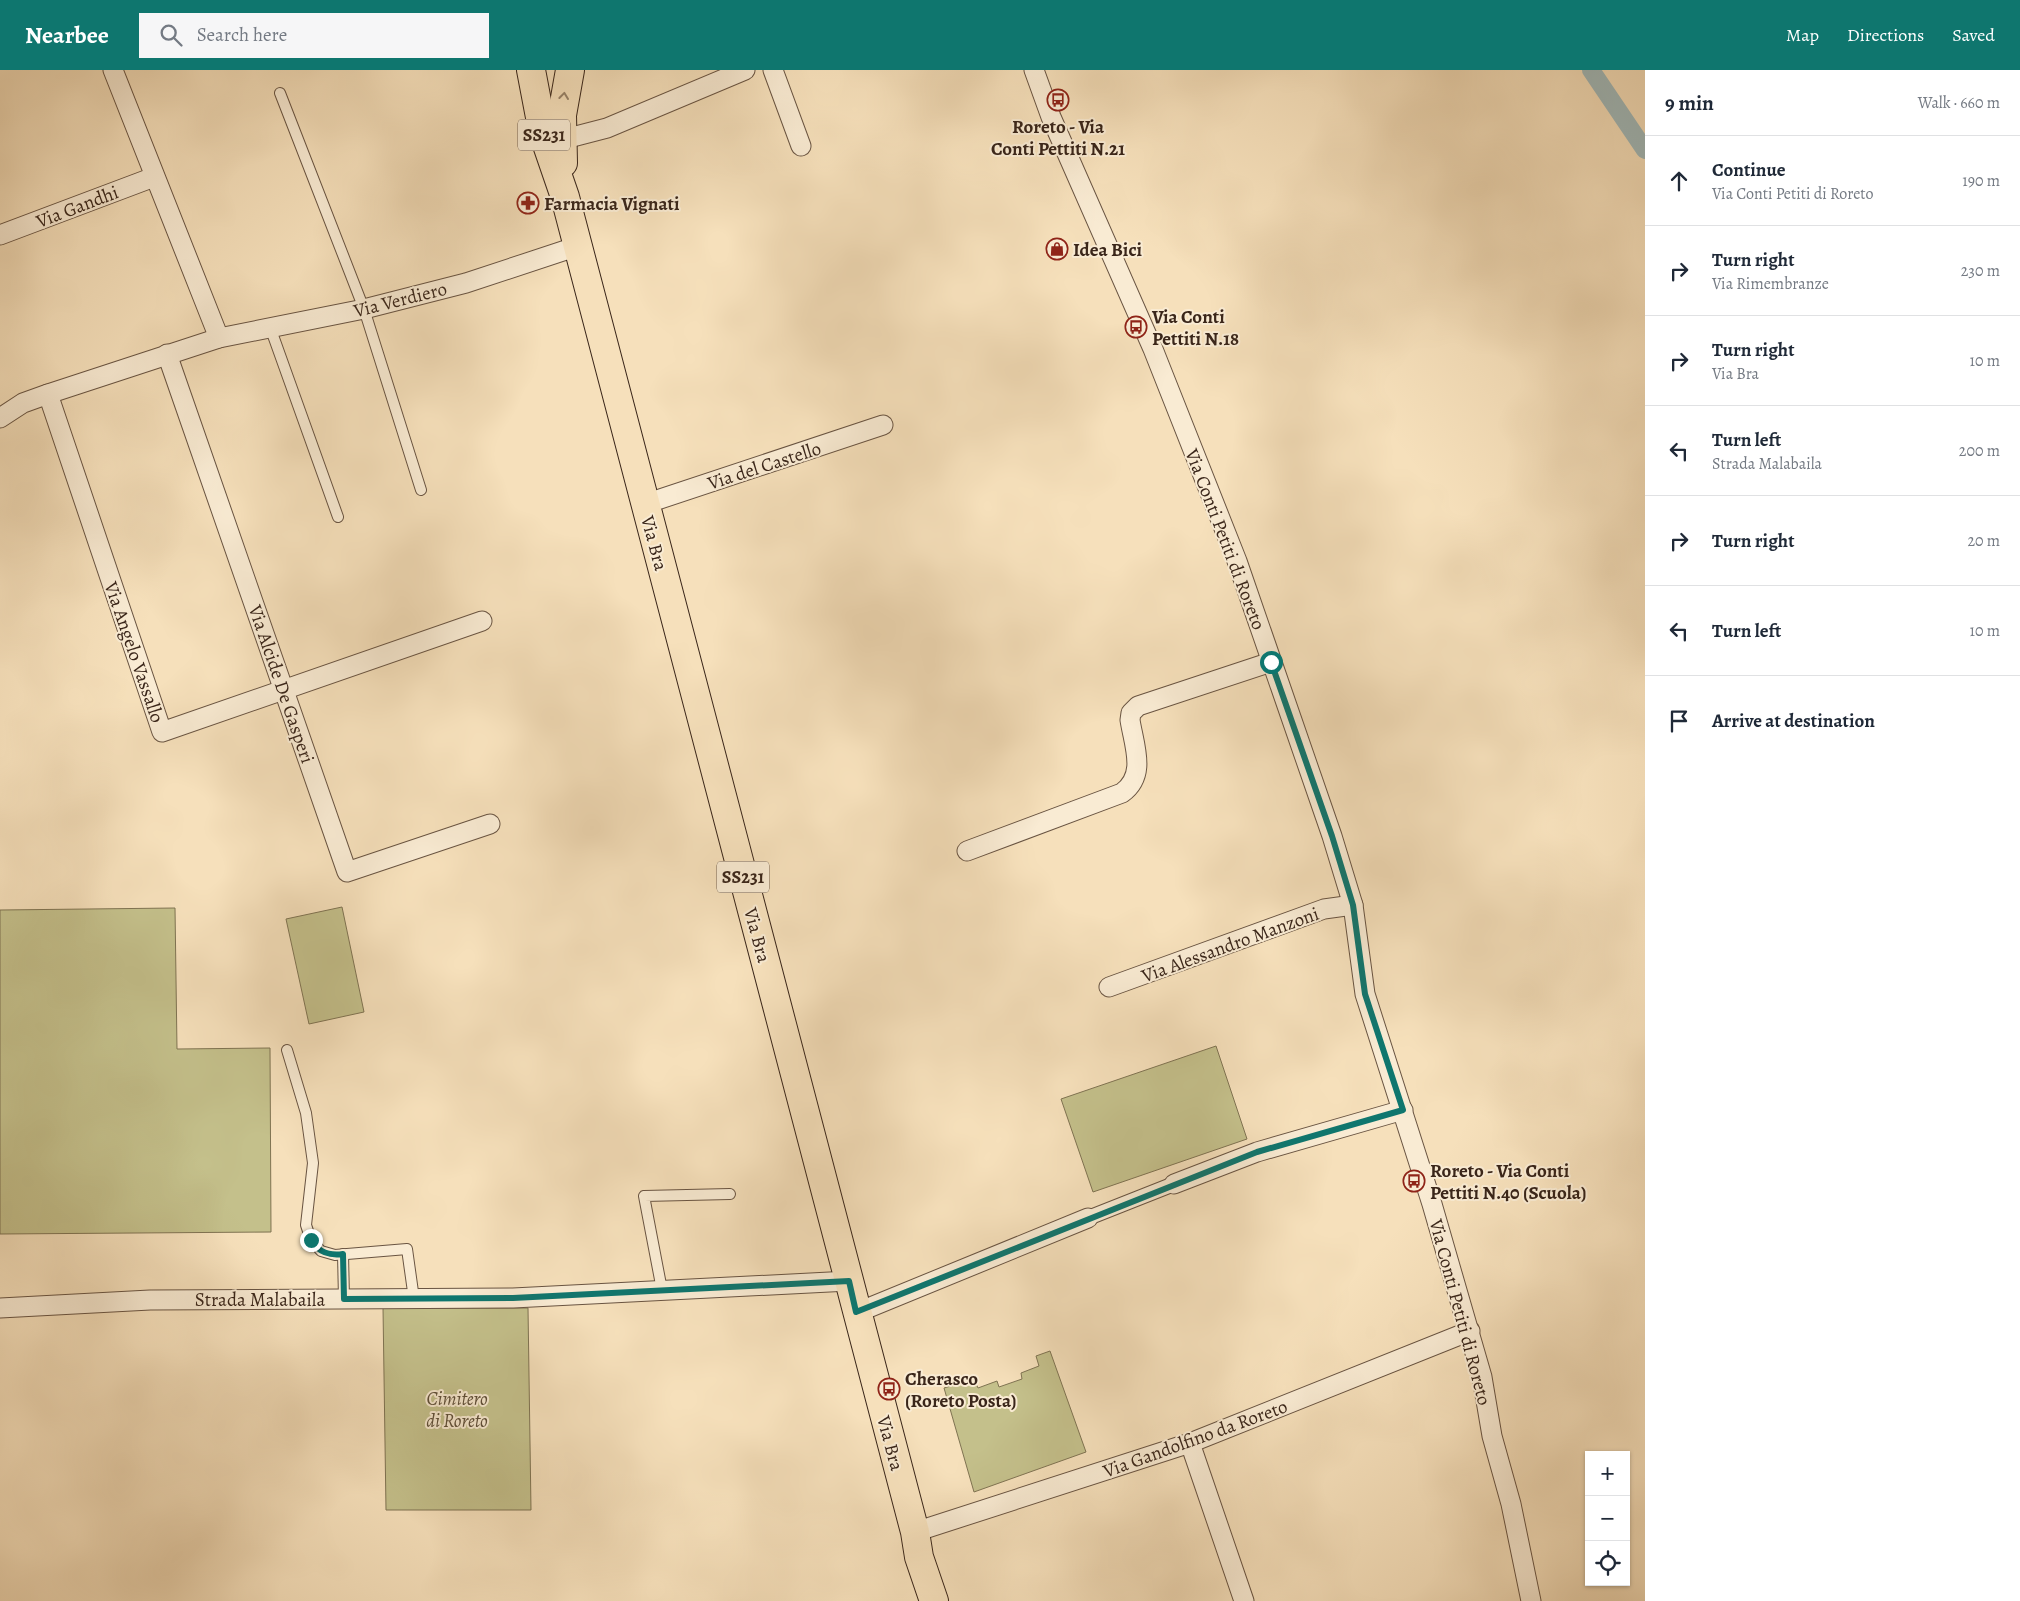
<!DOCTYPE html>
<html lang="en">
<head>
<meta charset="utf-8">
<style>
  body { margin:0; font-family:Alegreya,serif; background:#f6f6f7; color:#1f2937 }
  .controls { position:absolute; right:15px; bottom:15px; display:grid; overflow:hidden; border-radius:0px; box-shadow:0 1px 4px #0004 }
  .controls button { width:45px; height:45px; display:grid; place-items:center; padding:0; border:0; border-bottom:1px solid #e0e1e3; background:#fff; color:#1f2937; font:25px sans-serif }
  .stop { position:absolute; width:15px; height:15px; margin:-11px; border:4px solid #0f766e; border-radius:50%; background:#fff }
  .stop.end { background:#0f766e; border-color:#fff; box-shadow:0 1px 5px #0008 }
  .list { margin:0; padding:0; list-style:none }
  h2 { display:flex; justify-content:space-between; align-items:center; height:65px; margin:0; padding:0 20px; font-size:21px }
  h2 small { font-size:16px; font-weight:400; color:#747a83 }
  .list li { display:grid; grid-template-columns:32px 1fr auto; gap:15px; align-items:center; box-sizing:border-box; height:90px; padding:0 20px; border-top:1px solid #e0e1e3 }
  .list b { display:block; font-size:19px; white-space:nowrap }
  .list p { margin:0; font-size:16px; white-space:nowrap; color:#747a83 }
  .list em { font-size:16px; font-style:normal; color:#747a83 }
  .icon { flex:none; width:28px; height:28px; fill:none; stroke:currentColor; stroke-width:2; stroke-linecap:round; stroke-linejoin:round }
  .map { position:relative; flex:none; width:1645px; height:1531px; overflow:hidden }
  header { display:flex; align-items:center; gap:30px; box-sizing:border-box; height:70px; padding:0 25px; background:#0f766e; color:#fff }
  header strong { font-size:24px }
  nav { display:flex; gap:28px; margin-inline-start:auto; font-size:18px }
  .search { width:350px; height:45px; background:#f6f6f7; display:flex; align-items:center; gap:12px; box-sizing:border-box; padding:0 18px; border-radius:0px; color:#747a83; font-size:19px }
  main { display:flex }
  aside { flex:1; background:#fff }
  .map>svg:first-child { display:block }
  .green { fill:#c4c08b; stroke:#7f7352 }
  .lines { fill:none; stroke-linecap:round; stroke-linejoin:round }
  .canal { stroke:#a1babb; stroke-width:18 }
  .service-casing { stroke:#695442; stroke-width:12 }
  .pedestrian-casing { stroke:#695442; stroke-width:16 }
  .minor-casing { stroke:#695442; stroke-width:21 }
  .primary-casing { stroke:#3a261a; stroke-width:30 }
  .service { stroke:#f9ebd3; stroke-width:10 }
  .pedestrian { stroke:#f9ebd3; stroke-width:14 }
  .minor { stroke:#f9ebd3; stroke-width:19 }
  .primary { stroke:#f6e0bb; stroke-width:28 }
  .oneway { stroke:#98836a }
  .route { stroke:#0f766e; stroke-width:6 }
  .labels { text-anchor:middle; stroke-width:4; stroke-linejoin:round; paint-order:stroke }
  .shield { fill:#f9ebd3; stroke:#736152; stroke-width:1 }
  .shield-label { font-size:18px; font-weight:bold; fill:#3a261a }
  .poi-label { font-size:19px; font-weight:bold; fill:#3a261a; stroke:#f9ebd3; text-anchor:start }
  .street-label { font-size:19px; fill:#3a261a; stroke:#f9ebd3 }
  .park-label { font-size:19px; font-style:italic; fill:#5c4c36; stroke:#f9ebd3 }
</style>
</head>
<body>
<header>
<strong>Nearbee</strong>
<div class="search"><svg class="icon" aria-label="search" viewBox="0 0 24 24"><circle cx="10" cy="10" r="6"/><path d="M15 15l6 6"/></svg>Search here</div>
<nav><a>Map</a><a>Directions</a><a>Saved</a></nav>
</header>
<main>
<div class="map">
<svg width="1645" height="1531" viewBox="0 0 1645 1531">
  <rect width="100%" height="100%" fill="#f6e0bb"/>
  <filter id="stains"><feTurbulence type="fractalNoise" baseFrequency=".004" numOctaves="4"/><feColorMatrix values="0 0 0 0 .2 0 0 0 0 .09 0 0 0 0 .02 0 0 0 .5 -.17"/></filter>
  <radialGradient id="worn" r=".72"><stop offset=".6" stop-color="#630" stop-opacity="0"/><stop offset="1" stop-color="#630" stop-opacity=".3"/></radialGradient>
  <g class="green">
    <polygon points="342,837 364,942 309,954 286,849"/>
    <polygon points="175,838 177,979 270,978 271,1162 0,1164 0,840"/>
    <polygon points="1216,976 1247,1069 1093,1122 1061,1029"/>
    <polygon points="383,1238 528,1238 531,1440 386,1440"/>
    <polygon points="1050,1281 1086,1382 974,1422 944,1318 974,1309 978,1318 997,1311 999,1317 1022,1309 1021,1303 1039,1296 1036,1286"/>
  </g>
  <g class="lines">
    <polyline class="canal" points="1591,0 1645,80"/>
    <g class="service-casing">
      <g id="service">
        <polyline points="280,23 364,239 421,420"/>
        <polyline points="270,257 338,447"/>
        <polyline points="287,980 306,1043 313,1093 306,1155 311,1170 321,1181 335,1185 407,1179 414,1229"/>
        <polyline points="343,1184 344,1229"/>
        <polyline points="662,1220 644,1126 730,1124"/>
      </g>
    </g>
    <g class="pedestrian-casing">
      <polyline id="pedestrian" points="1088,1148 1174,1114"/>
    </g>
    <g class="minor-casing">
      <g id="minor">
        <polyline points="113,0 219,268"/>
        <polyline points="773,0 801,76"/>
        <polyline points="1034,0 1051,47 1153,279 1237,491 1332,766 1353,835 1365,924 1432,1134 1482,1307 1492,1366 1511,1434 1531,1531"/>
        <polyline points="553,72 607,58 745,0"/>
        <polyline points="0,165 154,107"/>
        <polyline points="167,284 347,802 490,754"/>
        <polyline points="48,324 162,662 482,551"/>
        <polyline points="0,348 23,333 48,324 219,268 364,239 466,213 578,176"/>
        <polyline points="645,434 883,355"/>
        <path d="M967,781L1122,723C1147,705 1134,676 1130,650L1131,643L1138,636L1271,592"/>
        <polyline points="1109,917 1324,839 1353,835"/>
        <polyline points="1174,1114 1257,1082 1403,1040"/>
        <polyline points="0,1238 150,1230 513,1228 849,1211"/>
        <polyline points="856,1243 1088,1148"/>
        <polyline points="1190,1373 1244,1531"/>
        <polyline points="915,1462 1190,1373 1470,1261"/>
      </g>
    </g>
    <g class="primary-casing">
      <g id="primary">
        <polyline points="531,0 543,63 565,127 915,1462 919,1487 934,1531"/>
        <polyline points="563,93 562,45 570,0"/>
      </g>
    </g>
    <use href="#service" class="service"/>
    <use href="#pedestrian" class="pedestrian"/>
    <use href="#minor" class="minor"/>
    <use href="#primary" class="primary"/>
  </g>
  <defs><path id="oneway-chevron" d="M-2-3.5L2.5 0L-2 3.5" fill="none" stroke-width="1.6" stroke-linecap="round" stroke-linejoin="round" transform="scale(1.25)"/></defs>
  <use class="oneway" href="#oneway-chevron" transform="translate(564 26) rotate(-83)"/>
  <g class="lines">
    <path class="route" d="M311,1170C318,1182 330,1186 343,1184L344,1229L513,1228L849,1211L856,1242L1257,1082L1403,1040L1365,924L1353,835L1332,766L1271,592"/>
  </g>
  <defs>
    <g id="bus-ring" transform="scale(1.125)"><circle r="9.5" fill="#f9ebd3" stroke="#8f2418" stroke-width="1.5"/><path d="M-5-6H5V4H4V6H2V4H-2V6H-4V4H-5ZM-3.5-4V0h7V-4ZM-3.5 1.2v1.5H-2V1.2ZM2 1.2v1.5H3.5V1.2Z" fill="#8f2418"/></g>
    <g id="pharmacy-ring" transform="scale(1.125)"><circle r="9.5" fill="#f9ebd3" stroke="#8f2418" stroke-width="1.5"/><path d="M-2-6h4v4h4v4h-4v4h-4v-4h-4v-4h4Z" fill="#8f2418"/></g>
    <g id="shop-ring" transform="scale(1.125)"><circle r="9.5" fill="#f9ebd3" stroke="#8f2418" stroke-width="1.5"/><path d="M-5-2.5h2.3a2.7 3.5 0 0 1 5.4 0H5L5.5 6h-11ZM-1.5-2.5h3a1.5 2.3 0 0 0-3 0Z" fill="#8f2418"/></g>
  </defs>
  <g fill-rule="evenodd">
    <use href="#bus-ring" x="1058" y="30"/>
    <use href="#pharmacy-ring" x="528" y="133"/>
    <use href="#shop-ring" x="1057" y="179"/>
    <use href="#bus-ring" x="1136" y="257"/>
    <use href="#bus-ring" x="1414" y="1111"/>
    <use href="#bus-ring" x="889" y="1319"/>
  </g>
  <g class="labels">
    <g class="shield">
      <rect x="518" y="49.5" width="52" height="31" rx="4"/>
      <rect x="717" y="791.5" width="52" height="31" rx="4"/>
    </g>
    <g class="shield-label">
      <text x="544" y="71">SS231</text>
      <text x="743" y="813">SS231</text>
    </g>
    <g class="poi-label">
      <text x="1058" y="63" text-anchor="middle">Roreto - Via<tspan x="1058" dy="22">Conti Pettiti N.21</tspan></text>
      <text x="544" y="140">Farmacia Vignati</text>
      <text x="1073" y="186">Idea Bici</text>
      <text x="1152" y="253">Via Conti<tspan x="1152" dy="22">Pettiti N.18</tspan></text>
      <text x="1430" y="1107">Roreto - Via Conti<tspan x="1430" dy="22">Pettiti N.40 (Scuola)</tspan></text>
      <text x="905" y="1315">Cherasco<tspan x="905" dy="22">(Roreto Posta)</tspan></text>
    </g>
    <g class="street-label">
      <text transform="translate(77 136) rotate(-21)" y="7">Via Gandhi</text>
      <text transform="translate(400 229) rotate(-14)" y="7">Via Verdiero</text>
      <text transform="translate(764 395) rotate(-18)" y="7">Via del Castello</text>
      <text transform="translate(1226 469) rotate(69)" y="7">Via Conti Petiti di Roreto</text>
      <text transform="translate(655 473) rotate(75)" y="7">Via Bra</text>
      <text transform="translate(135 582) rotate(71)" y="7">Via Angelo Vassallo</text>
      <text transform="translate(282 614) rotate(71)" y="7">Via Alcide De Gasperi</text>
      <text transform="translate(758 865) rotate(75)" y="7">Via Bra</text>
      <text transform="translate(1230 874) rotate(-20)" y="7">Via Alessandro Manzoni</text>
      <text x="260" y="1236">Strada Malabaila</text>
      <text transform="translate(1461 1242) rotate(75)" y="7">Via Conti Petiti di Roreto</text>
      <text transform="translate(1195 1368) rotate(-20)" y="7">Via Gandolfino da Roreto</text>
      <text transform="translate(891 1373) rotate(75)" y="7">Via Bra</text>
    </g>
    <g class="park-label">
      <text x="457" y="1335">Cimitero<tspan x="457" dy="22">di Roreto</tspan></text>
    </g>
  </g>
  <rect width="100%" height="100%" filter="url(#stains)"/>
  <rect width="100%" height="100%" fill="url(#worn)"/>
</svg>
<div class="controls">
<button>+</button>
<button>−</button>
<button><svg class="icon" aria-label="locate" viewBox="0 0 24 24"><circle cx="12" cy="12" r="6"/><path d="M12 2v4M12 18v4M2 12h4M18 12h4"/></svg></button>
</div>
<div class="stop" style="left:1271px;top:592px"></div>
<div class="stop end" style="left:311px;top:1170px"></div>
</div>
<aside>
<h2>9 min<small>Walk · 660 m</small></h2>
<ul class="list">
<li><svg class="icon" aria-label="ahead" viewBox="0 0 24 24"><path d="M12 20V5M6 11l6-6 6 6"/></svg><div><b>Continue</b><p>Via Conti Petiti di Roreto</p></div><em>190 m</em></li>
<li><svg class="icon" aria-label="right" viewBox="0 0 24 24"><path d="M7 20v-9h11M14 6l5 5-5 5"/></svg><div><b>Turn right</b><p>Via Rimembranze</p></div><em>230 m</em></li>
<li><svg class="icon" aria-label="right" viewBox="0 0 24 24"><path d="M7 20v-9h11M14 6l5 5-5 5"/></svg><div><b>Turn right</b><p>Via Bra</p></div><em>10 m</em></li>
<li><svg class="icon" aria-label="left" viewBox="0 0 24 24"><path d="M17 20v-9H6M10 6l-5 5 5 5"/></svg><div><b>Turn left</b><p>Strada Malabaila</p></div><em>200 m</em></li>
<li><svg class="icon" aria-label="right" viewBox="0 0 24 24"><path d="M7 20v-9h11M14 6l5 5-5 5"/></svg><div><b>Turn right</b></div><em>20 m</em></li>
<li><svg class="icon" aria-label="left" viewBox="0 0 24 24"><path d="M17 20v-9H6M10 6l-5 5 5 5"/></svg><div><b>Turn left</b></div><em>10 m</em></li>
<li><svg class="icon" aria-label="arrive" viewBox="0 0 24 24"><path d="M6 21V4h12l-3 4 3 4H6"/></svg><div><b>Arrive at destination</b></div></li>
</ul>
</aside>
</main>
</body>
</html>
